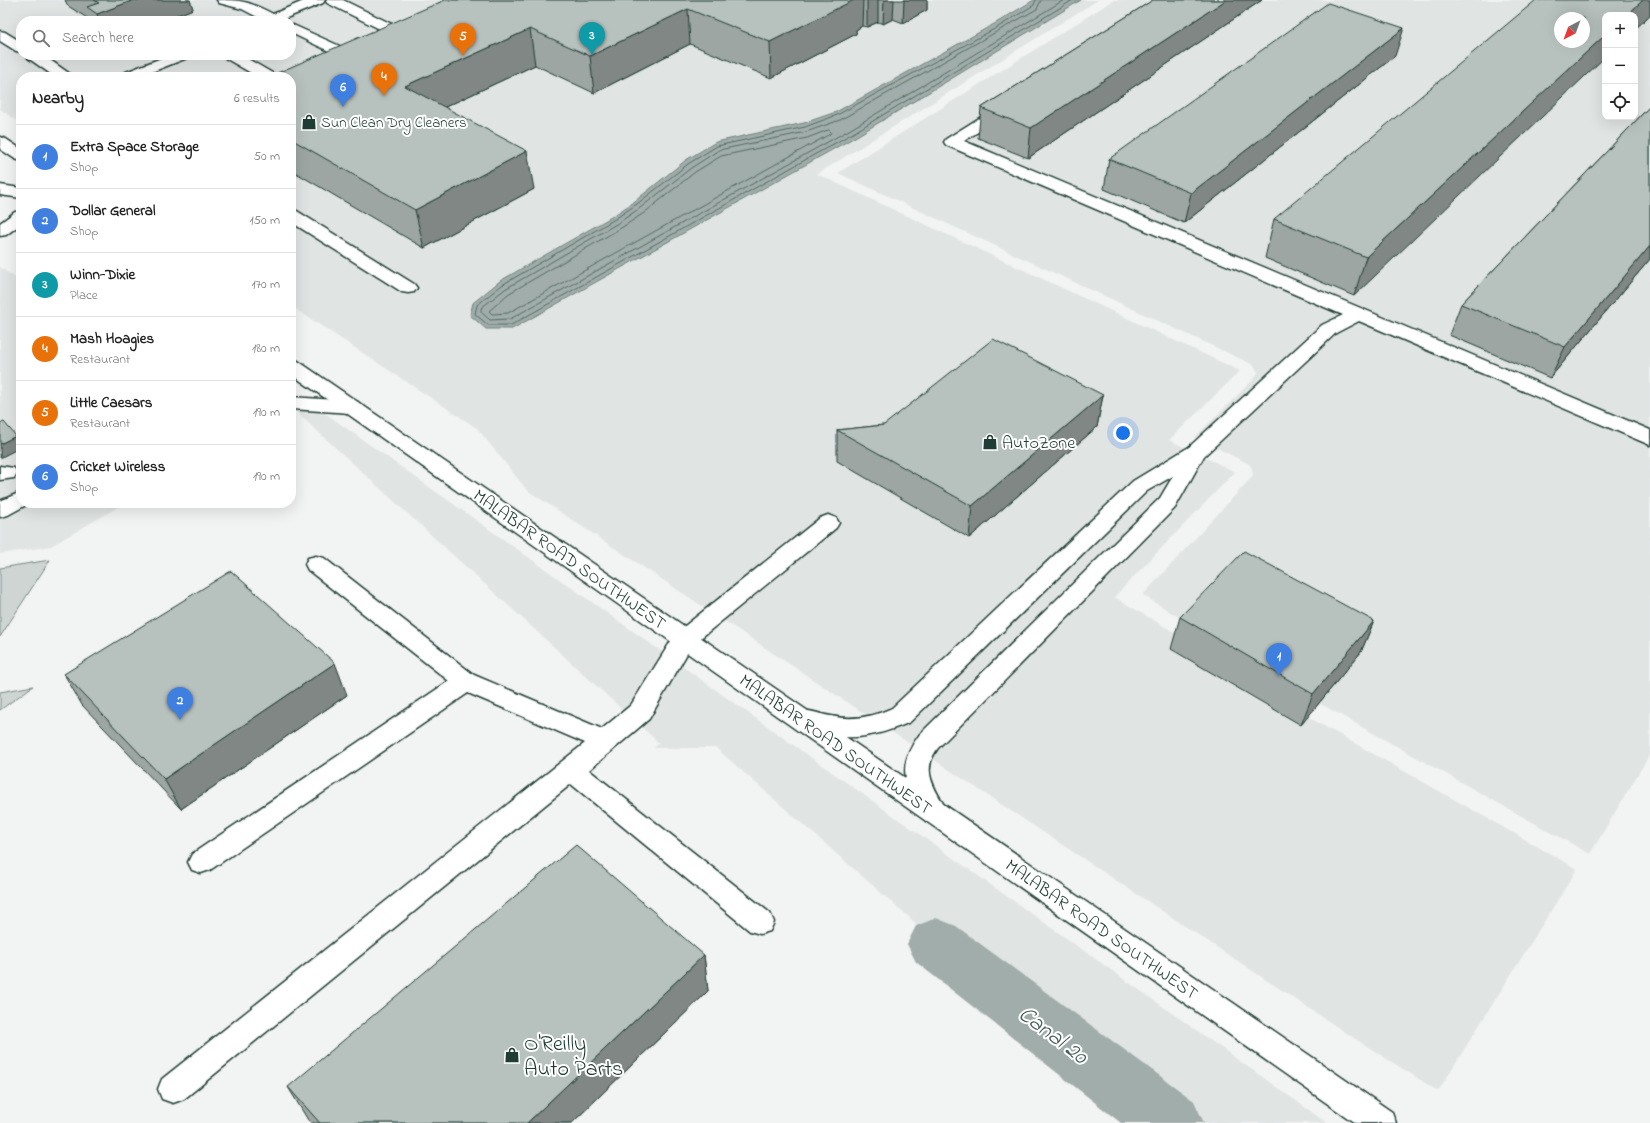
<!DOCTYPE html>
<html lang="en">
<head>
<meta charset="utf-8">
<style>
  body { margin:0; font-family:"Indie Flower",sans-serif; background:#f2f2f2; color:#222 }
  .controls { position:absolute; right:12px; top:12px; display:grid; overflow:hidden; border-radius:8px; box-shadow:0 4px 16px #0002 }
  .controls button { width:36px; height:36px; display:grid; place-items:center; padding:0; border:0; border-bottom:1px solid #e0e0e0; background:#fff; color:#222; font:20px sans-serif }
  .compass { position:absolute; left:1554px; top:12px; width:36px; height:36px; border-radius:50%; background:#fff; box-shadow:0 4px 16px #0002; rotate:221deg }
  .you { position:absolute; left:1123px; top:433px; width:14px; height:14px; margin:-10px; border:3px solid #fff; border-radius:50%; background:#1a73e8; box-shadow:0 0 0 6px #1a73e833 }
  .badge { display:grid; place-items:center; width:26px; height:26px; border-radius:50%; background:#2563eb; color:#fff; font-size:13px; font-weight:700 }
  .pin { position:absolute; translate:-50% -33px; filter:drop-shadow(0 1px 2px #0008) }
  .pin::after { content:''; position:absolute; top:21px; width:14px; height:12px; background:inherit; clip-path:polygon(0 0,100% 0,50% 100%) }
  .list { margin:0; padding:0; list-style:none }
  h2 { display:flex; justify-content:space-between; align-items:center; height:52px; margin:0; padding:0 16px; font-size:17px }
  h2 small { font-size:13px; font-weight:400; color:#767676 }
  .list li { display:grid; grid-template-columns:26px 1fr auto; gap:12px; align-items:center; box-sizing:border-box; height:64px; padding:0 16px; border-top:1px solid #e0e0e0 }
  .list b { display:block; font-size:15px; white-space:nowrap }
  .list p { margin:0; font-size:13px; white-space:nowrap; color:#767676 }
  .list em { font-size:13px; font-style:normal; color:#767676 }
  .icon { flex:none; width:22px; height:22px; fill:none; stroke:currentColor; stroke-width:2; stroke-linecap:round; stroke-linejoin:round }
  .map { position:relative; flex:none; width:1650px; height:1123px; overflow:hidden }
  .search { position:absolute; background:#fff; box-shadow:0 4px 16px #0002; left:16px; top:16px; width:280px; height:44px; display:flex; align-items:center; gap:10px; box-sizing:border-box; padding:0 14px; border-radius:16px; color:#767676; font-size:15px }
  .panel { position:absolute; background:#fff; box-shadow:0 4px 16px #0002; left:16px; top:72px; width:280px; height:436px; border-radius:16px }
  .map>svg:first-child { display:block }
  .built { fill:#e0e4e3; fill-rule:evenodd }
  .green { fill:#ced5d3; stroke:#768984 }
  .water { fill:#a1adaa; stroke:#6d807b }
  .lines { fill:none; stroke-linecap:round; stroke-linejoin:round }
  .shore { stroke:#536a63; stroke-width:1 }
  .canal { fill:#a1adaa; fill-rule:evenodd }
  .lane-casing { stroke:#1f3d34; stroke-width:3 }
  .secondary-casing { stroke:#1f3d34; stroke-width:3 }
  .lane { fill:#fff; fill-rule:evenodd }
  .secondary { fill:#fff; fill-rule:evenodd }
  .wall { fill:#9da6a3; stroke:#1f3d34 }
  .shaded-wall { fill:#808784; stroke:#1f3d34 }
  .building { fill:#b7c1bd; stroke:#1f3d34; fill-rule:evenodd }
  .labels { text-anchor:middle; stroke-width:4; stroke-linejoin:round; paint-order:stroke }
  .far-poi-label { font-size:15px; fill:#1f3d34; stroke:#fff; text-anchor:start }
  .poi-label { font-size:18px; fill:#1f3d34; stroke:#fff; text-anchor:start }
  .street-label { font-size:18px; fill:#1f3d34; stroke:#fff }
  .near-poi-label { font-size:22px; fill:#1f3d34; stroke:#fff; text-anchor:start }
  .near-water-label { font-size:23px; font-style:italic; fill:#465f57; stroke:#fff }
</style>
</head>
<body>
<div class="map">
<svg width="1650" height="1123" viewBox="0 0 1650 1123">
  <rect width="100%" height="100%" fill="#f2f3f3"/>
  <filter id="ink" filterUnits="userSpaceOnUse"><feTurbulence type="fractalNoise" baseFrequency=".025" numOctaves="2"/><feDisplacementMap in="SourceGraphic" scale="8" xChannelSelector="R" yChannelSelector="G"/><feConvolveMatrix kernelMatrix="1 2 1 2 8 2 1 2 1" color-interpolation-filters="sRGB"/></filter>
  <g filter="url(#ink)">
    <g class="built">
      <path d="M0,0H1098L817,174L1240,371L1169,440L1235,472L1114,597L1182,637L1171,649L1301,725L1308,717L1577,869L1438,1091L1354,1038L527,490L477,428L291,306V77H21V124L0,109ZM21,21H291V55H21Z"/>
      <path d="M1114,0H1650V754L1590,854L1319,703L1143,595L1253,476L1252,468L1249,464L1195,437L1255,378L1258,372L1254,365L838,173ZM1605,15H1635V117H1605ZM1560,18H1584V42H1560Z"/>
      <polygon points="0,267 21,282 21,503 125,503 51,546 0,554"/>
      <polygon points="305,399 1327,1123 1144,1123 716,748 654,748 659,743 291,407"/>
    </g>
    <g class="green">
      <polygon points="50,560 0,637 0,568"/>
      <polygon points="33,686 0,710 0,692"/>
    </g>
    <polygon class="water" points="1034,0 1081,0 855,137 512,329 486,329 470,315 473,303 500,281 613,216 635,201 686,160 716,142 804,123 836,112 996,23"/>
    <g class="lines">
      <g class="shore">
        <polyline points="1036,0 1034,5 998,27 837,115 805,127 717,146 688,164 637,204 615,219 502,285 477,305 475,314 488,325 511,325 853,133 1073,0"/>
        <polyline points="1041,0 1037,9 840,120 806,132 719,150 691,168 640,208 618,223 505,289 481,308 481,312 490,320 510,319 851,129 1064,0"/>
        <polygon points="829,130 831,132 830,134 508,313 492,314 489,311 508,294 621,228 644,213 695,172 721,156 807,138"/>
      </g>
      <polygon class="canal" points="936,918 956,926 1194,1101 1204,1123 1121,1123 916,962 907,944 916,926"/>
      <g class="lane-casing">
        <g id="lane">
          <path d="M217,0C244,0 249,2 273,14L306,0H325L323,3L279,21H265L242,9L219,3Z"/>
          <polygon points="325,0 343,0 414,35 416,38 414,41 409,42 404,41 327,3"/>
          <polygon points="291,24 364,57 366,60 364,63 359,64 354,63 291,33"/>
          <polygon points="0,31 5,32 21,42 21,52 16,51 0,41"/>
          <polygon points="26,55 43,55 70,74 72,77 55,77 28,58"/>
          <polygon points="169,55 189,55 187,58 139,77 119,77 121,74"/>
          <polygon points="223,55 241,55 274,74 276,77 258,77 225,58"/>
          <path d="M1005,103L1010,105L1013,108L1010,111L964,141L1650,430V445L1359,321L1336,333L1204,456L1175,508L938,748C919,773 937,790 948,813L944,821L935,824L926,821C906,787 894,768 920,734L1160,498L1173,476L1147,491L910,722C864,742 841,741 794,726L791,719L794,712C808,708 817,714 831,716C853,721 872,717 892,708L1133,481L1189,447L1322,325L1343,315L946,145L944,142L946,139L1000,105Z"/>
          <polygon points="291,210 297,211 414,284 417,288 414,292 408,293 402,292 291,222"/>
          <polygon points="21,211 21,224 6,235 0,236 0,223 15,212"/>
          <polygon points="291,397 351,401 358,402 361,407 358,412 351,413 291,409"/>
          <polygon points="0,466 14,468 17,473 14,478 0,480"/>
          <polygon points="21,492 21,503 29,503 28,504 8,515 0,517 0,501"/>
          <polygon points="828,515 836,518 839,523 836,528 692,645 649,719 589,770 770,913 774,922 770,931 760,934 750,931 571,784 184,1099 173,1103 162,1099 158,1089 162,1079 585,743 468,693 210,870 201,873 192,870 188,862 192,854 449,681 308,570 305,564 308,558 316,556 324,558 474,675 602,729 631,705 676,633 820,518"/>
        </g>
      </g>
      <g class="secondary-casing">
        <g id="secondary">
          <polygon points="0,137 6,139 21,149 21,161 15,159 0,149"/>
          <polygon points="0,185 21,188 21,198 0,195"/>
          <polygon points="291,359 298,361 1392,1112 1396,1123 1355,1123 291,374"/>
        </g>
      </g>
      <use href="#lane" class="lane"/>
      <use href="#secondary" class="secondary"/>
    </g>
    <g class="wall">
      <polygon points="65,0 190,0 193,9 162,21 92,21 68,6"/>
      <polygon points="445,0 927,0 927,10 903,23 893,19 883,24 878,22 867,27 862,26 856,30 856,34 771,78 690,44 594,93 535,65 445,107 534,189 424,248 291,170 291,77"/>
      <polygon points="1153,0 1262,0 1028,158 978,138 981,108"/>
      <polygon points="1650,0 1650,15 1635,29 1635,15 1354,296 1265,258 1274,219"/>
      <polygon points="1395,56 1184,223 1104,189 1109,159"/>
      <polygon points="1650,106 1650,259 1550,378 1449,335 1461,304"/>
      <polygon points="1103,395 1097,427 969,538 837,461 837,430 884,425"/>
      <polygon points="1180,617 1374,621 1361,652 1301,725 1171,649"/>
      <polygon points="64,674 347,695 181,809 82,705"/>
      <polygon points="704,955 708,991 572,1123 311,1123 308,1120 288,1087"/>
    </g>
    <g class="shaded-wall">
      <polygon points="134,0 190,0 193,9 162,21 100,21 97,14"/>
      <polygon points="853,0 863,0 862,26 856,30 856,34 771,78 770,42"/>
      <polygon points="867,0 878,0 878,22 867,27"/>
      <polygon points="884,0 894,0 893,19 883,24"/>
      <polygon points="904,0 927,0 927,10 903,23"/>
      <polygon points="1226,0 1262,0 1028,158 1031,128"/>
      <polygon points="1643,0 1650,0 1650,15 1635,29 1635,15 1627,15"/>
      <polygon points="688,9 690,44 594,93 590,56"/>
      <polygon points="1404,28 1395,56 1184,223 1191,193"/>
      <polygon points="530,29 535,65 413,122 405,86"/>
      <polygon points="1605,35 1605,57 1354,296 1366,257"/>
      <polygon points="527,151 534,189 424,248 415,210"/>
      <polygon points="1650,246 1650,259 1550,378 1565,347"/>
      <polygon points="1103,395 1097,427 969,538 972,506"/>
      <polygon points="16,436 21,446 21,447 0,458 0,444"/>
      <polygon points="1374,621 1361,652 1301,725 1313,694"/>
      <polygon points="335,663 347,695 181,809 164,779"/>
      <polygon points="704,955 708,991 572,1123 527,1123"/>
    </g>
    <g class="building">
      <polygon points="94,0 134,0 97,14 87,7 99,3"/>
      <polygon points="445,0 854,0 770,42 688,9 590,56 530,29 405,86 527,151 415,210 291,139 291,77 268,77"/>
      <polygon points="1153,0 1226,0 1031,128 981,108"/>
      <path d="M1536,0H1643L1627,15H1605V35L1366,257L1274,219ZM1560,18H1584V42H1560Z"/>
      <polygon points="1328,3 1404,28 1191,193 1109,159"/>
      <polygon points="1650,106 1650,246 1565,347 1461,304"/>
      <polygon points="993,339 1103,395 972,506 837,430 884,425"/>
      <polygon points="4,422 16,436 0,444 0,423"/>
      <polygon points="1244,551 1374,621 1313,694 1180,617"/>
      <polygon points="231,571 335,663 164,779 64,674"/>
      <polygon points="576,845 704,955 527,1123 320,1123 288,1087"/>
    </g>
  </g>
  <defs>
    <g id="shop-bare" transform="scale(1.2)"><path d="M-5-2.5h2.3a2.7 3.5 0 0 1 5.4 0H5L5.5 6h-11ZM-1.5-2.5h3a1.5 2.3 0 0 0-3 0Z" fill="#1f3d34" stroke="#fff" stroke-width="2.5" paint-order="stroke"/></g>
  </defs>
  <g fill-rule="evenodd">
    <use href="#shop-bare" x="309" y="122"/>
    <use href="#shop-bare" x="990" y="442"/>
    <use href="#shop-bare" x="512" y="1055"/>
  </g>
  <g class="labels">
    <g class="far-poi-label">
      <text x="321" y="127">Sun Clean Dry Cleaners</text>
    </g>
    <g class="poi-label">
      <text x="1002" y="448">AutoZone</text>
    </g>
    <g class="street-label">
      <text transform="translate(570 559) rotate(35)" y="6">MALABAR ROAD SOUTHWEST</text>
      <text transform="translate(836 744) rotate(35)" y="6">MALABAR ROAD SOUTHWEST</text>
      <text transform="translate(1102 929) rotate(35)" y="6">MALABAR ROAD SOUTHWEST</text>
    </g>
    <g class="near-poi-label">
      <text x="524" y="1050">O'Reilly<tspan x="524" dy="25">Auto Parts</tspan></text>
    </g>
    <g class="near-water-label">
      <text transform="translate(1054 1034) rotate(37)" y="8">Canal 20</text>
    </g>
  </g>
</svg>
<div class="controls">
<button>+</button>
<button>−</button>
<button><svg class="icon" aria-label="locate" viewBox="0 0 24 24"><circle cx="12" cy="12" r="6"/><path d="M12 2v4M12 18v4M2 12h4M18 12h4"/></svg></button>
</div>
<svg class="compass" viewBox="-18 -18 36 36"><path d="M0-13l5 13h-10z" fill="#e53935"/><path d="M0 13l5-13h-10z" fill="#767676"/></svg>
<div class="you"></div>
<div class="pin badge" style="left:1279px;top:676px;background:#3f7fe0">1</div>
<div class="pin badge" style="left:180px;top:720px;background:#3f7fe0">2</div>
<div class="pin badge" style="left:592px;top:55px;background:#0f9aa8">3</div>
<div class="pin badge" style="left:384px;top:96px;background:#e8710a">4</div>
<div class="pin badge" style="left:463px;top:56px;background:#e8710a">5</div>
<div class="pin badge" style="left:343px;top:107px;background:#3f7fe0">6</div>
<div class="search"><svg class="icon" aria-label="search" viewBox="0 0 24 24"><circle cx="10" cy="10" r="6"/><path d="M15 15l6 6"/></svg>Search here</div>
<section class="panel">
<h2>Nearby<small>6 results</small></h2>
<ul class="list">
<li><span class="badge" style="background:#3f7fe0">1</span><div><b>Extra Space Storage</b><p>Shop</p></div><em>50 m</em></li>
<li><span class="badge" style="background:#3f7fe0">2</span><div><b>Dollar General</b><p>Shop</p></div><em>150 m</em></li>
<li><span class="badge" style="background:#0f9aa8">3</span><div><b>Winn-Dixie</b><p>Place</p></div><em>170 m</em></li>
<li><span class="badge" style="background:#e8710a">4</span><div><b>Mash Hoagies</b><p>Restaurant</p></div><em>180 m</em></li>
<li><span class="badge" style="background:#e8710a">5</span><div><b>Little Caesars</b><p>Restaurant</p></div><em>190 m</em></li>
<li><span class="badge" style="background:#3f7fe0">6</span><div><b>Cricket Wireless</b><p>Shop</p></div><em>190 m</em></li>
</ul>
</section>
</div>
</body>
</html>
